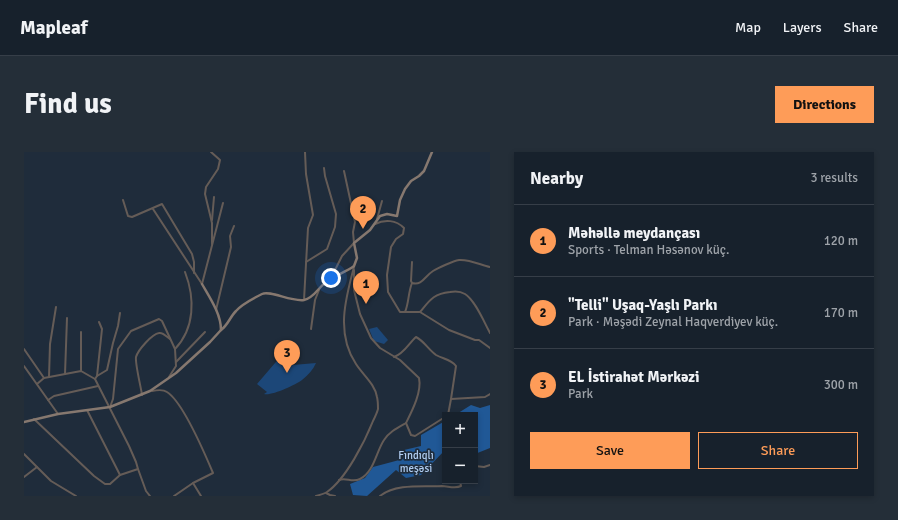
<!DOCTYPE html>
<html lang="en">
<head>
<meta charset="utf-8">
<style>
  body { margin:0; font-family:Signika,sans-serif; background:#242e38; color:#f1f3f6 }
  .controls { position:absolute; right:12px; bottom:12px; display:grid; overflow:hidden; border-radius:0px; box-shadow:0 2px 6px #0003 }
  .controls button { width:36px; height:36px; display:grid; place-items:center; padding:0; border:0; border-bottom:1px solid #363e48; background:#17212c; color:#f1f3f6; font:20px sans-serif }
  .you { position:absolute; left:307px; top:126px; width:14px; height:14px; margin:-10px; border:3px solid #fff; border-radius:50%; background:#1a73e8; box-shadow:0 0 0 6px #1a73e833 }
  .badge { display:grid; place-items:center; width:26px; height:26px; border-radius:50%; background:#fe9c58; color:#111; font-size:13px; font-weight:700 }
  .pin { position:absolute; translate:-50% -33px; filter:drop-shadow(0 1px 2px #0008) }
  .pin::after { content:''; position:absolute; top:21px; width:14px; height:12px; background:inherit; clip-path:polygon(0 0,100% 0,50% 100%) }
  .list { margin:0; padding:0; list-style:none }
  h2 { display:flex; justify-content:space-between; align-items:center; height:52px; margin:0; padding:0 16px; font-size:17px }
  h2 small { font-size:13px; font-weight:400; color:#9ea3a9 }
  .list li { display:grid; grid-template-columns:26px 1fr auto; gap:12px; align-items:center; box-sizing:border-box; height:72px; padding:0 16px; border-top:1px solid #363e48 }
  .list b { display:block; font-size:15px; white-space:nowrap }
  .list p { margin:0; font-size:13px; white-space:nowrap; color:#9ea3a9 }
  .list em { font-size:13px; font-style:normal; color:#9ea3a9 }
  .actions { display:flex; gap:8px; padding:12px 16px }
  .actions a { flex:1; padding:9px 0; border:1px solid #fe9c58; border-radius:0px; text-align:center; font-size:14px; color:#fe9c58 }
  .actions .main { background:#fe9c58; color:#111 }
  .map { position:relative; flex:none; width:466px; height:344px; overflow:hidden; border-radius:0px }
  header { display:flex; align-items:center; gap:24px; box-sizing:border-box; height:56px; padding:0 20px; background:#17212c; border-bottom:1px solid #363e48 }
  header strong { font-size:19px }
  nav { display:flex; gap:22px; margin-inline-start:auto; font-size:14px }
  .intro { display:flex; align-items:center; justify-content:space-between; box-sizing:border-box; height:96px; padding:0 24px }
  h1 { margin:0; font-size:28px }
  .button { padding:10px 18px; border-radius:0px; background:#fe9c58; color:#111; font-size:14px; font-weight:700 }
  main { display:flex; gap:24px; padding:0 24px }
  aside { flex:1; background:#17212c; border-radius:0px; box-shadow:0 2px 6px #0003 }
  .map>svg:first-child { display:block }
  .green { fill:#1c4778 }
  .forest { fill:#205896 }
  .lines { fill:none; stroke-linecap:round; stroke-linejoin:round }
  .street { stroke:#655c57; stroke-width:2 }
  .secondary { stroke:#86786f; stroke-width:2.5 }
  .labels { text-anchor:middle; stroke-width:3.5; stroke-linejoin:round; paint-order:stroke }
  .park-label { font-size:11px; fill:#b1cef2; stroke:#1f2c3b }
</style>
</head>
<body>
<header>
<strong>Mapleaf</strong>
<nav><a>Map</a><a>Layers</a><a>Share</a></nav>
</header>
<div class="intro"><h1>Find us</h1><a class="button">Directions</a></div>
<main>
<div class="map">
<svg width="466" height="344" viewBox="0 0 466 344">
  <rect width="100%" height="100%" fill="#1f2c3b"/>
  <g class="green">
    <polygon points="353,175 364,188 360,192 350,189 345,177"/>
    <path d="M257,204L269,213L292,211C289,218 284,223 278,228C271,233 248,244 240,242L243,240L233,232Z"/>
  </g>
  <g class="forest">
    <polygon points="447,253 456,256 466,253 466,296 451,302 451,263 431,263"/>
    <polygon points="421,269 421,298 397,323 382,326 372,318 343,344 329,343 326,332 341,326 349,315 379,307 380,298 397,294 397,283"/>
  </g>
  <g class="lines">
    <g class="street">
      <polyline points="187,0 196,8 194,17 182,35 181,42 188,71 188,92"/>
      <polyline points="99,48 104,64 108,65 138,52 168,102 170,110 170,121"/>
      <polyline points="129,57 178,132"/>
      <polyline points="353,67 358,49"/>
      <polyline points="188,68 190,45"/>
      <path d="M351,72C361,67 372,68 380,76L379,82L372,87L367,95L363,123L364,140L376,160H396L425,178L451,188H455L466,196"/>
      <polyline points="282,110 303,97 311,75 312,62 301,24 300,16"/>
      <path d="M388,110L387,129L388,131C398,134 401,124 409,119C414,116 429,109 435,108C445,107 457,113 466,115"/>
      <path d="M330,118V138L336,162L347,186L356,196L376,208L395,226C398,240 388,259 382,271"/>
      <polyline points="307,126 318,104 330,91 329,80 331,70 320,19"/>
      <polyline points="178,132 199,51"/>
      <polyline points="280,148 284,76 289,63 282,22 281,0"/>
      <polyline points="192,158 207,95 206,84 210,74"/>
      <path d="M381,160C385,151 384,141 388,131"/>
      <path d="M396,160C406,148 409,142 426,140C431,139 436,139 441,142C451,148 460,170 466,181"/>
      <polyline points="287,177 291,148 295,138"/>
      <polyline points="0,197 20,226"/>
      <path d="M151,197C171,176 171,146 161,120"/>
      <path d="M370,205C380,202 385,191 392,185C400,189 404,197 412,203C419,207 427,207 432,214L427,247"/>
      <polyline points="152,210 181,180"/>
      <polyline points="0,214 34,262"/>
      <polyline points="57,219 57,180"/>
      <polyline points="41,222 43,166"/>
      <polyline points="73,224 83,218 89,191 94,174 96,161"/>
      <polyline points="25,225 26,192 32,155"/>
      <polyline points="71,227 73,224 78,177 75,170"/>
      <polyline points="13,232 20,226 57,219 71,227 105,294 112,310 114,317 122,339 126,344"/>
      <path d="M128,239C133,238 139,237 143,240C159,250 181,302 189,321L169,331L150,344"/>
      <path d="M118,243C117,235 111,212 112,205C114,198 128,182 135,181C139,180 143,185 146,187"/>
      <polyline points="24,248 30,244 74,234"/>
      <polyline points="86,255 89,247 94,197 107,179 135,167 138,169 151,197 152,214 145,225"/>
      <polyline points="63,258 96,323 114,317"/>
      <polyline points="424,263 427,247 461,245 466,242"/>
      <polyline points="10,267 70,324 81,332 86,332 96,323"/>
      <polyline points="382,271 387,283 391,284 421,265"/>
      <polyline points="0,302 27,329 52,344"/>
      <polyline points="451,314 460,315 466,313"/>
      <polyline points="0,325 13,315"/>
      <path d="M315,328C322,325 328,331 336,327C350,320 352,300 360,288C365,280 373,276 382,271"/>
      <polyline points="169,331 177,344"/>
      <polyline points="302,341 306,343 311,344"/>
      <path d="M292,344C295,343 300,342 303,340C322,327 341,289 349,269C351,265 353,261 354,257C354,254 354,249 353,245C351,232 339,223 332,212C312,182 321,148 330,115"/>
      <path d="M356,344C372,331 400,335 418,334C424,334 431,337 437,334L436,329"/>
    </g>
    <g class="secondary">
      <path d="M197,178C204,173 206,165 212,159C218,152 230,146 238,142C246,138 267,150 280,148C290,146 294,136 301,131C310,123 321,121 330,114L333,106L330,91L346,78L356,64L363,62L373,64L376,48L381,37L387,29L395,24L400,19L408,0"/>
      <path d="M0,270L34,262L86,255L126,239L152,221L186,190L197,178C197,162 186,146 178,132"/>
    </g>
  </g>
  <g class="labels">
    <g class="park-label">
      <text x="392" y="307">Fındıqlı<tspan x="392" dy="13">meşəsi</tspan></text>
    </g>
  </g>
</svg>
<div class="controls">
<button>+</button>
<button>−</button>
</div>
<div class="you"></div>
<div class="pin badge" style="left:342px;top:152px">1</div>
<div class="pin badge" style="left:339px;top:77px">2</div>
<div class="pin badge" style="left:263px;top:221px">3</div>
</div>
<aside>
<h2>Nearby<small>3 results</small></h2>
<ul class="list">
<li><span class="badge">1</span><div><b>Məhəllə meydançası</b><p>Sports · Telman Həsənov küç.</p></div><em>120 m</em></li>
<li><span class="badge">2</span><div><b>&quot;Telli&quot; Uşaq-Yaşlı Parkı</b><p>Park · Məşədi Zeynal Haqverdiyev küç.</p></div><em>170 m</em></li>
<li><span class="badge">3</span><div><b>EL İstirahət Mərkəzi</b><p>Park</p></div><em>300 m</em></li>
</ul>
<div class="actions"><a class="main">Save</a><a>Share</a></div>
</aside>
</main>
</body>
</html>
